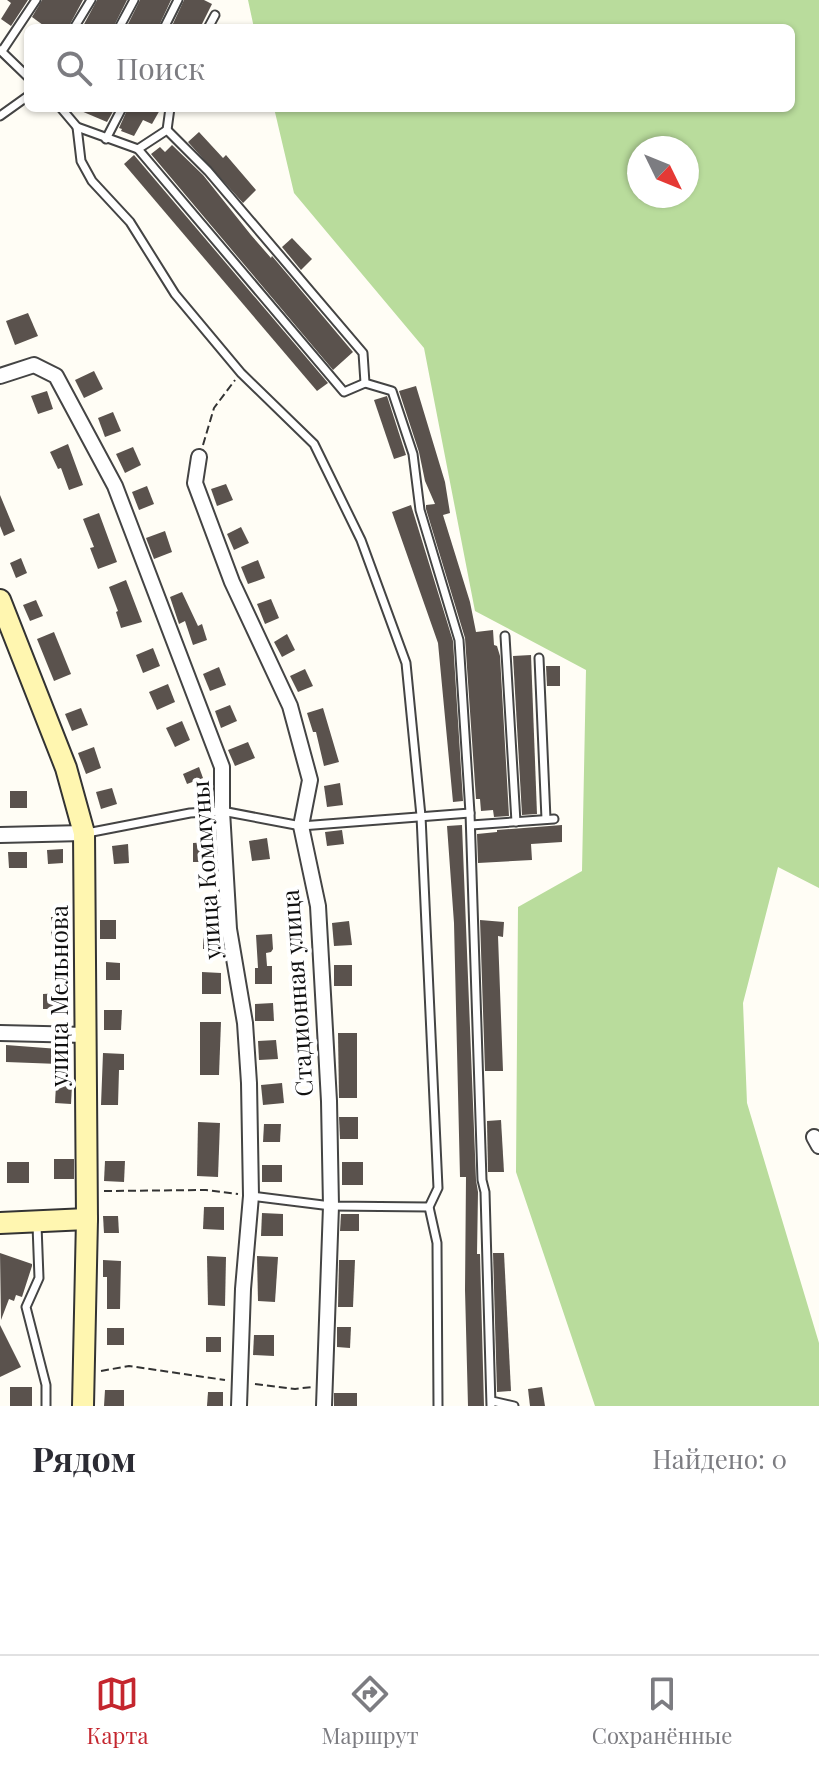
<!DOCTYPE html>
<html lang="ru">
<head>
<meta charset="utf-8">
<style>
  body { margin:0; font-family:"Playfair Display",serif; background:#f2f2f3; color:#2b2b33 }
  .compass { position:absolute; left:627px; top:136px; width:72px; height:72px; border-radius:50%; background:#fff; box-shadow:0 2px 6px #0004; rotate:133deg }
  .list { margin:0; padding:0; list-style:none }
  h2 { display:flex; justify-content:space-between; align-items:center; height:104px; margin:0; padding:0 32px; font-size:34px }
  h2 small { font-size:26px; font-weight:400; color:#7c7c81 }
  .icon { flex:none; width:44px; height:44px; fill:none; stroke:currentColor; stroke-width:2; stroke-linecap:round; stroke-linejoin:round }
  .map { position:relative; flex:none; width:819px; height:1406px; overflow:hidden }
  .search { position:absolute; background:#fff; box-shadow:0 2px 6px #0004; left:24px; right:24px; top:24px; height:88px; display:flex; align-items:center; gap:20px; box-sizing:border-box; padding:0 28px; border-radius:12px; color:#7c7c81; font-size:30px }
  .sheet { height:248px; background:#fff }
  nav { display:flex; justify-content:space-around; align-items:center; box-sizing:border-box; height:112px; border-top:2px solid #e1e1e2; background:#fff; font-size:22px; color:#7c7c81 }
  nav a { display:grid; justify-items:center; gap:4px }
  nav .on { color:#c4262e }
  .map>svg:first-child { display:block }
  .forest { fill:#b9dc9c; fill-rule:evenodd }
  .building { fill:#5a524d }
  .lines { fill:none; stroke-linecap:round; stroke-linejoin:round }
  .lane-casing { stroke:#444; stroke-width:11 }
  .street-casing { stroke:#444; stroke-width:18 }
  .secondary-casing { stroke:#333; stroke-width:24 }
  .path { stroke:#333; stroke-width:2; stroke-dasharray:8 4; stroke-linecap:butt }
  .lane { stroke:#fff; stroke-width:7 }
  .street { stroke:#fff; stroke-width:14 }
  .secondary { stroke:#fff6b0; stroke-width:20 }
  .labels { text-anchor:middle; stroke-width:8; stroke-linejoin:round; paint-order:stroke }
  .street-label { font-size:24px; fill:#111; stroke:#fff }
</style>
</head>
<body>
<div class="map">
<svg width="819" height="1406" viewBox="0 0 819 1406">
  <rect width="100%" height="100%" fill="#fffdf5"/>
  <path class="forest" d="M248,0H819V888L778,867L743,1003L747,1103L819,1343V1406H595L516,1172L518,907L582,871L586,670L475,611L424,348L294,193L274,108H791V28H254ZM639,148H687V196H639Z"/>
  <g class="building">
    <polygon points="7,0 28,0 11,26 1,19 11,3"/>
    <polygon points="42,0 83,0 68,28 47,28 32,17"/>
    <polygon points="97,0 127,0 113,28 82,28"/>
    <polygon points="140,0 171,0 158,28 126,28"/>
    <polygon points="184,0 204,0 212,4 200,28 171,28"/>
    <polygon points="74,108 115,108 107,122"/>
    <polygon points="128,108 161,108 152,124 143,120 134,136 121,131 122,129 119,128"/>
    <polygon points="199,132 223,158 226,155 256,190 243,203 188,142"/>
    <polygon points="172,145 203,175 251,235 271,258 272,256 353,352 333,370 151,154 160,147 165,152"/>
    <polygon points="134,155 328,383 317,391 124,164"/>
    <polygon points="292,238 312,259 301,270 282,247"/>
    <polygon points="28,313 38,336 15,345 6,321"/>
    <polygon points="94,371 103,389 84,398 75,380"/>
    <polygon points="416,386 445,482 450,513 443,515 470,602 476,632 493,630 494,645 497,646 500,656 509,816 494,817 493,810 481,811 480,799 476,799 465,638 426,509 426,505 435,504 425,481 419,452 399,391"/>
    <polygon points="47,391 53,409 38,414 31,396"/>
    <polygon points="387,396 406,455 394,459 374,400"/>
    <polygon points="113,412 121,431 105,437 98,418"/>
    <polygon points="68,444 83,485 69,490 61,468 58,469 50,452"/>
    <polygon points="133,447 141,465 125,473 116,454"/>
    <polygon points="226,484 233,500 217,506 211,489"/>
    <polygon points="147,486 154,504 139,510 132,492"/>
    <polygon points="0,495 15,531 4,536 0,526"/>
    <polygon points="411,505 453,641 463,801 453,802 438,643 392,512"/>
    <polygon points="99,513 117,562 98,569 90,548 94,547 83,519"/>
    <polygon points="241,527 249,543 234,550 227,534"/>
    <polygon points="165,531 172,552 154,559 146,538"/>
    <polygon points="21,558 27,573 16,578 10,563"/>
    <polygon points="258,560 265,578 248,584 241,567"/>
    <polygon points="126,580 142,622 121,628 116,612 118,611 109,587"/>
    <polygon points="182,592 198,626 202,624 207,640 193,645 185,621 179,624 170,597"/>
    <polygon points="271,599 279,618 265,624 257,604"/>
    <polygon points="36,600 43,616 30,621 23,605"/>
    <polygon points="54,632 71,674 54,681 37,639"/>
    <polygon points="287,634 295,650 282,657 274,642"/>
    <polygon points="153,648 160,666 143,673 136,655"/>
    <polygon points="531,655 537,814 522,815 513,656"/>
    <polygon points="546,666 560,666 560,686 547,686"/>
    <polygon points="219,667 226,685 210,691 203,674"/>
    <polygon points="305,669 313,686 298,692 290,676"/>
    <polygon points="168,684 175,702 157,710 149,692"/>
    <polygon points="230,705 237,721 221,728 215,711"/>
    <polygon points="81,708 88,725 72,731 65,714"/>
    <polygon points="323,708 339,762 324,766 316,732 313,732 307,713"/>
    <polygon points="182,721 190,740 175,747 166,728"/>
    <polygon points="248,742 255,758 235,766 228,750"/>
    <polygon points="94,747 101,768 86,774 78,753"/>
    <polygon points="199,767 203,778 187,784 183,774"/>
    <polygon points="340,783 343,805 327,807 324,786"/>
    <polygon points="112,788 117,804 101,809 96,792"/>
    <rect x="10" y="791" width="17" height="17"/>
    <polygon points="462,825 476,1180 478,1192 477,1254 480,1254 484,1406 468,1406 465,1290 466,1177 460,1177 454,923 447,826"/>
    <polygon points="562,825 562,842 531,844 532,860 478,863 477,834 497,832 497,830"/>
    <polygon points="342,830 344,844 327,846 325,832"/>
    <polygon points="267,838 270,859 252,861 249,841"/>
    <polygon points="209,842 209,862 193,862 193,843"/>
    <polygon points="128,844 129,863 114,864 112,846"/>
    <polygon points="63,849 63,863 48,864 47,850"/>
    <polygon points="8,852 27,852 27,868 9,868"/>
    <polygon points="51,917 69,917 68,937 51,937"/>
    <rect x="100" y="920" width="16" height="19"/>
    <polygon points="480,920 504,922 503,937 498,936 503,1071 485,1071"/>
    <polygon points="349,921 352,945 334,946 332,923"/>
    <rect x="203" y="926" width="16" height="23"/>
    <polygon points="272,934 273,949 271,952 266,953 267,966 272,966 272,984 255,984 255,968 258,968 256,935"/>
    <polygon points="106,962 120,963 120,980 106,980"/>
    <rect x="334" y="965" width="18" height="21"/>
    <polygon points="202,972 221,973 221,994 202,994"/>
    <polygon points="61,993 61,1009 43,1009 43,994"/>
    <polygon points="273,1003 274,1021 255,1021 255,1004"/>
    <polygon points="104,1010 122,1010 121,1030 104,1030"/>
    <polygon points="200,1022 221,1022 219,1075 200,1075"/>
    <polygon points="338,1033 357,1033 357,1098 339,1098"/>
    <polygon points="276,1040 278,1059 259,1060 258,1041"/>
    <polygon points="6,1045 59,1049 59,1064 6,1062"/>
    <polygon points="103,1053 124,1054 124,1070 119,1070 118,1105 101,1105"/>
    <polygon points="282,1083 284,1103 263,1105 261,1085"/>
    <polygon points="56,1085 72,1085 71,1104 55,1103"/>
    <polygon points="339,1117 358,1117 358,1139 340,1139"/>
    <polygon points="501,1120 504,1172 488,1172 487,1121"/>
    <polygon points="198,1122 220,1123 218,1177 197,1176"/>
    <polygon points="264,1124 281,1124 280,1142 263,1142"/>
    <rect x="54" y="1159" width="20" height="20"/>
    <polygon points="105,1161 125,1161 124,1182 104,1181"/>
    <rect x="7" y="1162" width="22" height="21"/>
    <rect x="342" y="1162" width="21" height="23"/>
    <rect x="262" y="1165" width="20" height="17"/>
    <polygon points="204,1207 224,1207 224,1230 203,1229"/>
    <polygon points="262,1213 283,1214 283,1236 261,1236"/>
    <polygon points="341,1214 359,1214 359,1231 340,1231"/>
    <polygon points="103,1216 118,1216 119,1233 104,1233"/>
    <polygon points="0,1253 32,1264 32,1266 22,1297 16,1295 14,1301 9,1299 1,1320"/>
    <polygon points="493,1253 504,1253 511,1391 497,1392"/>
    <polygon points="207,1256 226,1257 225,1306 208,1305"/>
    <polygon points="257,1256 278,1257 275,1302 258,1301"/>
    <polygon points="103,1260 121,1261 120,1309 107,1309 107,1277 103,1277"/>
    <polygon points="339,1260 355,1260 353,1307 338,1307"/>
    <polygon points="0,1325 21,1367 0,1377"/>
    <polygon points="337,1327 351,1327 350,1348 337,1347"/>
    <rect x="107" y="1328" width="17" height="17"/>
    <polygon points="254,1335 274,1335 274,1356 253,1355"/>
    <rect x="206" y="1337" width="15" height="15"/>
    <rect x="10" y="1387" width="22" height="19"/>
    <polygon points="542,1387 545,1406 530,1406 528,1389"/>
    <polygon points="105,1390 124,1390 124,1406 104,1406"/>
    <polygon points="208,1392 223,1392 223,1406 207,1406"/>
    <rect x="334" y="1393" width="23" height="13"/>
  </g>
  <g class="lines">
    <g class="lane-casing">
      <g id="lane">
        <polyline points="74,28 91,0"/>
        <polyline points="119,28 134,0"/>
        <polyline points="164,28 178,0"/>
        <polyline points="208,28 215,15"/>
        <polyline points="0,50 28,77"/>
        <polyline points="2,51 36,0"/>
        <polyline points="61,108 77,127 138,149 167,130 208,171 363,353 365,383 392,391 413,454 420,510 459,640 470,813 482,1180 485,1192 491,1406"/>
        <polyline points="0,116 28,96"/>
        <polyline points="77,127 81,161 92,181 130,222 175,294 241,373 314,444 361,540 406,663 421,816 438,1188 429,1207 437,1243 438,1406"/>
        <polyline points="167,130 170,108"/>
        <polyline points="106,139 122,108"/>
        <polyline points="138,149 344,392 365,383"/>
        <polyline points="505,636 516,822"/>
        <polyline points="539,658 546,819"/>
        <polyline points="471,825 554,819"/>
        <polyline points="87,833 190,813 222,811 301,826 470,813"/>
        <polyline points="251,1196 331,1206 429,1207"/>
        <polyline points="37,1225 39,1278 26,1307 46,1385 46,1406"/>
        <polyline points="492,1401 514,1406"/>
      </g>
    </g>
    <g class="street-casing">
      <g id="street">
        <polyline points="0,376 34,365 56,376 115,486 222,767 222,811 229,929 245,1023 249,1083 251,1196 243,1289 239,1406"/>
        <polyline points="199,457 195,483 232,582 290,706 310,780 301,826 318,906 329,1101 331,1206 324,1406"/>
        <polyline points="0,835 84,833"/>
        <polyline points="0,1033 86,1035"/>
        <polyline points="814,1137 819,1146"/>
      </g>
    </g>
    <g class="secondary-casing">
      <g id="secondary">
        <polyline points="0,600 66,768 84,833 87,1219 83,1406"/>
        <polyline points="0,1223 87,1219"/>
      </g>
    </g>
    <g class="path">
      <polyline points="203,445 214,408 235,380"/>
      <polyline points="104,1191 206,1190 238,1194"/>
      <polyline points="101,1371 129,1366 225,1380"/>
      <polyline points="255,1384 295,1389 312,1387"/>
    </g>
    <use href="#lane" class="lane"/>
    <use href="#street" class="street"/>
    <use href="#secondary" class="secondary"/>
  </g>
  <g class="labels">
    <g class="street-label">
      <text transform="translate(207 870) rotate(-94)" y="8">улица Коммуны</text>
      <text transform="translate(298 993) rotate(-94)" y="8">Стадионная улица</text>
      <text transform="translate(60 996) rotate(-90)" y="8">улица Мельнова</text>
    </g>
  </g>
</svg>
<svg class="compass" viewBox="-18 -18 36 36"><path d="M0-13l5 13h-10z" fill="#e53935"/><path d="M0 13l5-13h-10z" fill="#7c7c81"/></svg>
<div class="search"><svg class="icon" aria-label="search" viewBox="0 0 24 24"><circle cx="10" cy="10" r="6"/><path d="M15 15l6 6"/></svg>Поиск</div>
</div>
<section class="sheet">
<h2>Рядом<small>Найдено: 0</small></h2>
<ul class="list">
</ul>
</section>
<nav>
<a class="on"><svg class="icon" aria-label="map" viewBox="0 0 24 24"><path d="M3 6l6-2 6 2 6-2v14l-6 2-6-2-6 2zM9 4v14M15 6v14"/></svg>Карта</a>
<a><svg class="icon" aria-label="directions" viewBox="0 0 24 24"><path d="M12 3l9 9-9 9-9-9zM9 14v-3h6M13 9l2 2-2 2"/></svg>Маршрут</a>
<a><svg class="icon" aria-label="saved" viewBox="0 0 24 24"><path d="M7 4h10v16l-5-4-5 4z"/></svg>Сохранённые</a>
</nav>
</body>
</html>
